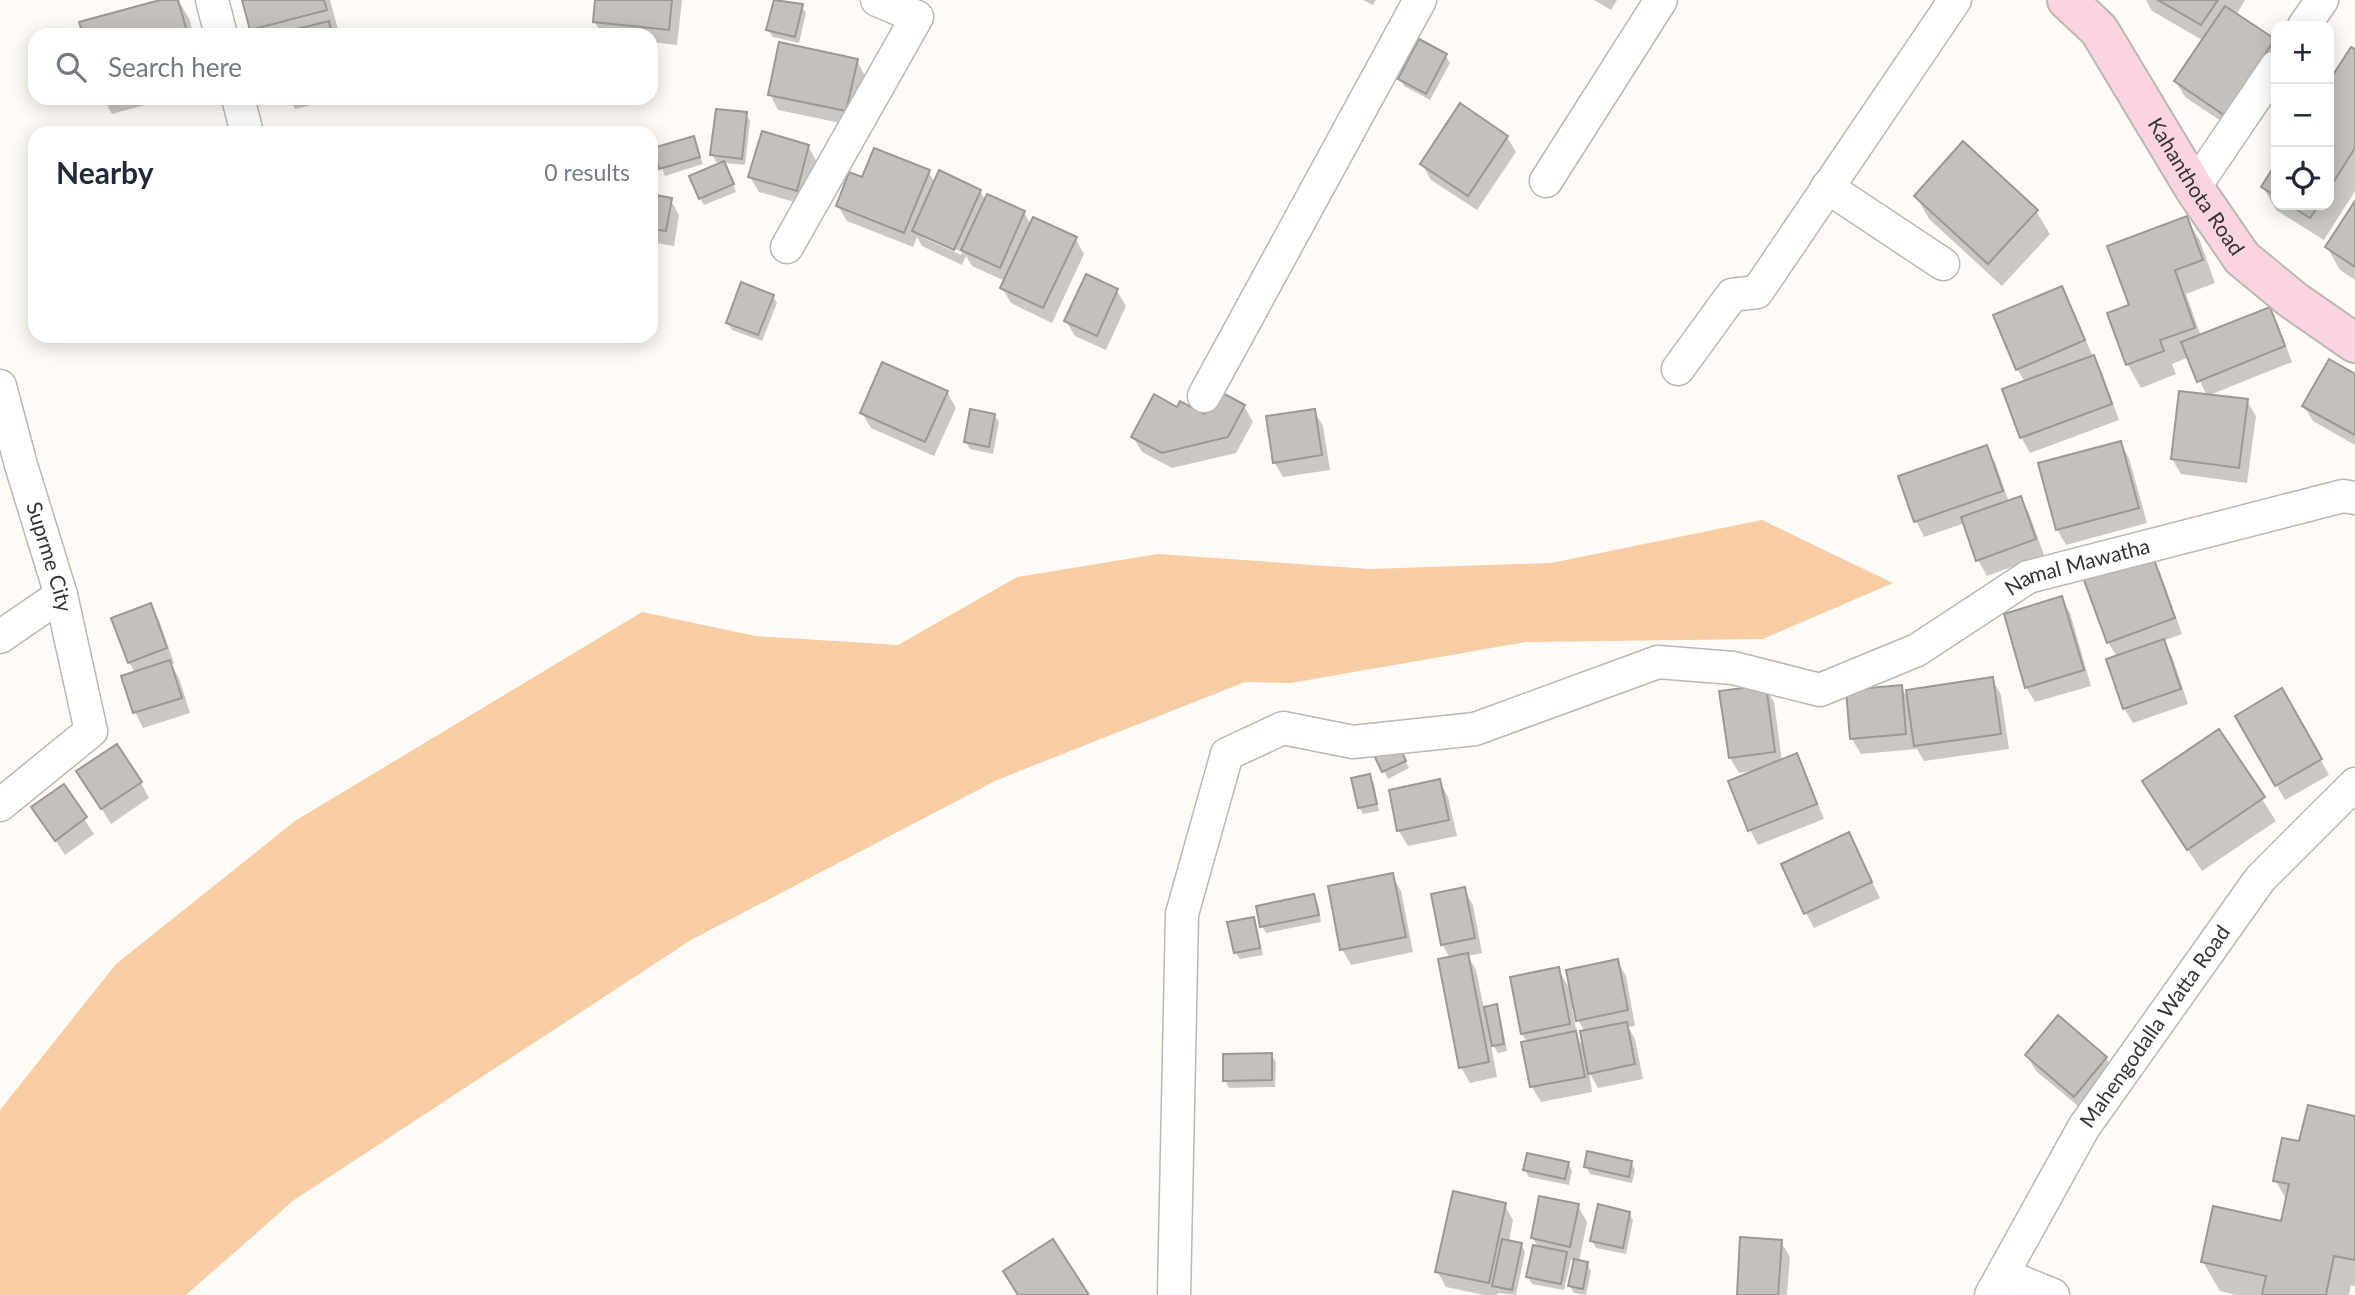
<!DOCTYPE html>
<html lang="en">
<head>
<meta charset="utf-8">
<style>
  body { margin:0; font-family:Lato,sans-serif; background:#f6f6f7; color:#1f2937 }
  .controls { position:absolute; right:21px; top:21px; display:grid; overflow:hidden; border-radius:14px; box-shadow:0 4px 18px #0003 }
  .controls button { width:63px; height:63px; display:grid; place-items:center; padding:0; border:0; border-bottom:2px solid #e0e1e3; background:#fff; color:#1f2937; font:35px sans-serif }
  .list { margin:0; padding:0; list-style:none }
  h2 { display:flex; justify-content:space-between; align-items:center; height:91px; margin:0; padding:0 28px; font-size:30px }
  h2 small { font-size:23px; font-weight:400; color:#747a83 }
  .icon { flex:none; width:38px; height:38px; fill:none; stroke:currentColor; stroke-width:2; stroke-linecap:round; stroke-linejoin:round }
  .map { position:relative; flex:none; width:2355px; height:1295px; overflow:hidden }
  .search { position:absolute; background:#fff; box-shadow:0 4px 18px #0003; left:28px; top:28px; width:630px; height:77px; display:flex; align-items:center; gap:18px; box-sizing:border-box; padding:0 24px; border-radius:21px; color:#747a83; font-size:26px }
  .panel { position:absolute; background:#fff; box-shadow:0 4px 18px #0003; left:28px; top:126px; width:630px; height:217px; border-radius:21px }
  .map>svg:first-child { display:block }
  .green { fill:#f9cda4 }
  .shadow { fill:#0003; fill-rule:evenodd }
  .building { fill:#c5c0bc; stroke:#9c9894; stroke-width:2 }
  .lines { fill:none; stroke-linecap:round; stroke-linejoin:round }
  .street-casing { stroke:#bbb7b3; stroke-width:35 }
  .secondary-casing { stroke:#bbb7b3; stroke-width:42 }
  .street { stroke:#fff; stroke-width:32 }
  .secondary { stroke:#fad5e1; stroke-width:38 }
  .labels { text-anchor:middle; stroke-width:5; stroke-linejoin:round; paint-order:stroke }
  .street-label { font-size:21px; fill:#353432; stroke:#fefaf6 }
</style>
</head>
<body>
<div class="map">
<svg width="2355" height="1295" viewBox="0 0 2355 1295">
  <rect width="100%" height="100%" fill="#fefaf6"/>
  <polygon class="green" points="1762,520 1893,583 1763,639 1526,642 1291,683 1245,682 997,780 691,940 294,1200 186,1295 0,1295 0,1110 116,964 295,821 642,612 756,636 898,645 1017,577 1158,554 1370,569 1551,563"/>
  <g class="shadow">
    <polygon points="167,0 178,0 190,20 193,35 84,35"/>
    <polygon points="244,0 330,0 339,33 335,35 255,35"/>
    <polygon points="597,0 682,0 677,45 651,42 651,35 602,35 595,22"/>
    <polygon points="776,0 801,6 806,13 799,43 773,37 768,30"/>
    <polygon points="1363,0 1376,0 1373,5"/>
    <polygon points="1594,0 1617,0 1611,10"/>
    <polygon points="2146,0 2245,0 2236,15 2273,41 2276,45 2276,65 2233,129 2185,97 2176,82 2204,41 2152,11"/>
    <polygon points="2351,49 2355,52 2355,191 2324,240 2276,210 2263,187 2276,166 2276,205 2329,205 2329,84"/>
    <polygon points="1445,55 1450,63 1430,100 1404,86 1400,79"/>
    <polygon points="857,61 865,76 855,126 778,110 770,94"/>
    <polygon points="103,98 170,98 112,114"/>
    <polygon points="289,98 339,98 295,109"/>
    <polygon points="746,114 750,121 745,165 716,162 712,154"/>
    <polygon points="1507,137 1516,152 1477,210 1431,180 1422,164"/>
    <polygon points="693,138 703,164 665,176 655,149"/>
    <polygon points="808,146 817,162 805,205 759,192 750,177"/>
    <polygon points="727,170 736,192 704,205 700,198"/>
    <path d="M928,171L935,183L980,191L986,201L1024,212L1031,225L1075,238L1084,254L1052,323L1011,303L1002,288L1005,281L972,266L966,256L962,265L922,246L917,237L913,247L847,221L838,206L863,179ZM924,234L962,252L961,255L924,238Z"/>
    <polygon points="651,196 670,199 679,215 674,246 651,242"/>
    <polygon points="1916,196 2036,211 2050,234 2002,286 1929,219"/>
    <polygon points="2355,204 2355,280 2340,270 2327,247"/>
    <polygon points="2187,219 2200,241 2215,283 2186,294 2201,336 2269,309 2278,324 2292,362 2207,396 2247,401 2256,416 2247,483 2181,474 2172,459 2207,396 2189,357 2172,364 2176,374 2141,388 2128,365 2109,314 2131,306"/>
    <polygon points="2061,288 2070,303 2093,357 2102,372 2119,420 2030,453 2021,437 2025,382 2017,369"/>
    <polygon points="1117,291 1126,306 1106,350 1075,336 1066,321"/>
    <polygon points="773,296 777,303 762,341 732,330 728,323"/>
    <polygon points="2355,376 2355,445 2313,421 2304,406"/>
    <polygon points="947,392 956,408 934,456 871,428 862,413"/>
    <polygon points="1244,406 1253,422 1236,453 1172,468 1142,452 1133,437 1178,409 1205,416"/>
    <polygon points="1314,411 1323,426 1330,470 1283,477 1274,462"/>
    <polygon points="994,415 999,422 993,454 970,449 966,442"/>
    <polygon points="2120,443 2129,458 2147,523 2066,545 2057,529"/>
    <polygon points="1986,447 1995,462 2009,502 2020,498 2029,513 2044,555 1987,576 1978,560 1965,523 1924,537 1916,521 1900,478"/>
    <polygon points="2151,556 2160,572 2182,634 2163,641 2172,656 2188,704 2133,723 2124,708 2117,657 2108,642"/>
    <polygon points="2061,598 2070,613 2091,686 2035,702 2026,687"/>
    <polygon points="150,605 159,620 174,663 171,665 179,678 190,713 143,728 135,712 135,673 129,662"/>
    <polygon points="1992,679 2001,695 2009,749 1924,761 1917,749 1861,754 1852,739 1901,687 1909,700"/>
    <polygon points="1765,687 1774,702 1782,761 1796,756 1805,771 1824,819 1758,845 1750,830 1753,771 1739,773 1730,758"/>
    <polygon points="2282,691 2329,775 2285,800 2238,716"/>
    <polygon points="2219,732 2276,821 2202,871 2158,805"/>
    <polygon points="1399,749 1409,768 1388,779 1374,752"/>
    <polygon points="1369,776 1374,783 1379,811 1363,814 1359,807"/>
    <polygon points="1439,781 1448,797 1457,836 1408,846 1399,831 1392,791"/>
    <polygon points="141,783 149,798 111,824 88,787"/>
    <polygon points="63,787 94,834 65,855 34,808"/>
    <polygon points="1849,835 1880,898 1814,928 1806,913"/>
    <polygon points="1392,875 1401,891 1413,952 1351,965 1342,949"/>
    <polygon points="1464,889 1473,905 1482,953 1468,956 1476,970 1484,1009 1496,1006 1500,1014 1507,1051 1498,1053 1490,1040 1497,1077 1470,1083 1461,1067 1450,958 1442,944"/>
    <polygon points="1313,896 1318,903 1321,922 1266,933 1262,926"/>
    <polygon points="1253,919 1257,926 1263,955 1240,959 1235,952"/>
    <path d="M1617,961L1626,976L1635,1026L1628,1027L1635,1039L1643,1079L1598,1088L1589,1072L1592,1092L1541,1102L1532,1087L1523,1043L1527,1042L1522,1034L1512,978L1558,969L1571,991ZM1575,1008L1578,1020L1585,1032V1050L1578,1038L1572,1009Z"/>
    <polygon points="1271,1055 1276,1062 1275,1087 1229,1088 1225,1080"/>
    <polygon points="2027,1056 2106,1058 2115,1073 2084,1111 2036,1071"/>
    <polygon points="2355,1117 2355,1286 2351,1285 2349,1295 2236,1295 2220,1291 2203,1262 2282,1223 2287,1201 2275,1180 2301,1143"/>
    <polygon points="1631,1162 1635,1170 1632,1183 1590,1174 1586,1166"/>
    <polygon points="1568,1163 1572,1171 1569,1185 1529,1177 1525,1170"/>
    <polygon points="1504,1204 1513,1220 1509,1242 1521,1244 1525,1252 1516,1295 1498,1293 1497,1295 1484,1295 1446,1287 1437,1271"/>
    <polygon points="1578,1206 1587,1222 1579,1262 1587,1264 1591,1271 1586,1295 1574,1293 1570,1286 1575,1261 1571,1260 1564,1290 1532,1284 1528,1276 1539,1248 1532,1237"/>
    <polygon points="1629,1213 1633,1220 1626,1254 1596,1248 1592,1241"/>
    <polygon points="1781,1242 1790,1257 1787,1295 1738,1295"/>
  </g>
  <g class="building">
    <polygon points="160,0 178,0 188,35 83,35 79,22"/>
    <polygon points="242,0 324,0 327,10 250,30"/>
    <polygon points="595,0 672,0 669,30 593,22"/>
    <polygon points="774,0 803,4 795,37 766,30"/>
    <polygon points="2158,0 2218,0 2201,25"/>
    <polygon points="2225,6 2275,39 2224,115 2174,81"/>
    <polygon points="329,21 332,35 273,35"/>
    <polygon points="1419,39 1447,54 1426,94 1398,79"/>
    <polygon points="779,42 858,59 846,111 768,95"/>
    <polygon points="2351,47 2355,49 2355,148 2329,189 2329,81"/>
    <polygon points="1460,103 1508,136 1468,196 1420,164"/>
    <polygon points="716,109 747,112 742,159 710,155"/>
    <polygon points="762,131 809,145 797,191 748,177"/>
    <polygon points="694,136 700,157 659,169 653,148"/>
    <polygon points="1963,141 2038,210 1988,264 1914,196"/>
    <polygon points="874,148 930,170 904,233 836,206 849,172 862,177"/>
    <polygon points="724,161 734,184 699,199 689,176"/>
    <polygon points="2276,163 2276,196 2261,187"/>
    <polygon points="939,170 981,190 954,250 912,231"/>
    <polygon points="651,194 672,198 666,231 651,229"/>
    <polygon points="987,194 1025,211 1000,268 961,250"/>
    <polygon points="2355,201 2355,267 2325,247"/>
    <polygon points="2289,205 2319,205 2310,218"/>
    <polygon points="2187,216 2203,260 2175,270 2195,328 2160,340 2164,351 2126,365 2107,313 2129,305 2107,246"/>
    <polygon points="1033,217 1077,237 1043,308 1000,288"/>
    <polygon points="1086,274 1118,289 1097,336 1064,321"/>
    <polygon points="741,282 774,295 758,335 726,323"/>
    <polygon points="2062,286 2085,340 2016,370 1993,315"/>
    <polygon points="2270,307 2285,346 2197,382 2181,342"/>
    <polygon points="2094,355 2112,404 2020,438 2002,389"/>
    <polygon points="2329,359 2355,374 2355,435 2302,406"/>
    <polygon points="882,362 948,391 925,442 860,413"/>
    <polygon points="1217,390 1245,405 1228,437 1162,453 1131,437 1154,394 1177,407 1180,401 1204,414"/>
    <polygon points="2179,391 2248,399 2239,468 2171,459"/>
    <polygon points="970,409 995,414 989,447 964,442"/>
    <polygon points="1315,409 1322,455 1273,463 1266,416"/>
    <polygon points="2121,441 2139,508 2056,530 2038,463"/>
    <polygon points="1987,445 2003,491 1914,522 1898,476"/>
    <polygon points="2021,496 2036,539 1976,561 1961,517"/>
    <polygon points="2152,554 2175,618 2107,643 2084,580"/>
    <polygon points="2062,596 2084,670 2025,688 2004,614"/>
    <polygon points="151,603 167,648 128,663 111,618"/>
    <polygon points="2164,639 2181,689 2123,709 2106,659"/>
    <polygon points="170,660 182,698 133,713 121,676"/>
    <polygon points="1993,677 2001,734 1914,746 1906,690"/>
    <polygon points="1766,685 1775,752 1729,758 1719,691"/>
    <polygon points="1902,685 1906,734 1850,739 1846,690"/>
    <polygon points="2282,688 2322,759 2275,786 2235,716"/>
    <polygon points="2219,729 2265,797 2187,850 2142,781"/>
    <polygon points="1396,739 1406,761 1382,772 1372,751"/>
    <polygon points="117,744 142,782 101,809 76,771"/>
    <polygon points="1797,753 1817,804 1748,831 1728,781"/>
    <polygon points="1370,774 1377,804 1358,808 1351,778"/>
    <polygon points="1440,779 1449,820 1397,831 1389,790"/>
    <polygon points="64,784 87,817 55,841 31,807"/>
    <polygon points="1849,832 1872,882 1804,914 1781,864"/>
    <polygon points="1393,873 1406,937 1340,950 1328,886"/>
    <polygon points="1465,887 1475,938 1441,945 1431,894"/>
    <polygon points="1314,894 1319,915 1260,927 1256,906"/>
    <polygon points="1254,917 1260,948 1234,953 1227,922"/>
    <polygon points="1468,953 1489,1062 1459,1068 1438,959"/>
    <polygon points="1618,959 1628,1010 1576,1021 1566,970"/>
    <polygon points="1559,967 1570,1024 1521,1034 1510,977"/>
    <polygon points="1497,1004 1504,1044 1492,1046 1484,1007"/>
    <polygon points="2058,1015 2107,1057 2074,1097 2025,1055"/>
    <polygon points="1627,1022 1635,1064 1588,1074 1580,1031"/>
    <polygon points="1576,1031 1585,1077 1530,1087 1521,1042"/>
    <polygon points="1272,1053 1272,1080 1223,1081 1223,1054"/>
    <polygon points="2308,1105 2355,1116 2355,1260 2334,1256 2326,1295 2262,1295 2266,1276 2201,1262 2213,1206 2281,1221 2289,1184 2273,1181 2282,1138 2299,1141"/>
    <polygon points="1587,1151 1632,1161 1629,1177 1584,1167"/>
    <polygon points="1527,1153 1569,1162 1565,1179 1523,1170"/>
    <polygon points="1453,1191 1506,1203 1489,1283 1435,1272"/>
    <polygon points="1539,1196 1579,1204 1570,1247 1531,1238"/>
    <polygon points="1598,1204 1630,1212 1623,1248 1590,1241"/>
    <polygon points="1740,1237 1782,1240 1778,1295 1737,1295"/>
    <polygon points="1053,1239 1089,1295 1018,1295 1003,1271"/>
    <polygon points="1502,1239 1522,1243 1512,1290 1492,1286"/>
    <polygon points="1533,1245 1567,1252 1561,1284 1526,1277"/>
    <polygon points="1574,1259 1588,1262 1583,1289 1568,1286"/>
  </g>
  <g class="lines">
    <g class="street-casing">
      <g id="street">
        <polyline points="212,0 221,35"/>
        <polyline points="2304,26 2322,0"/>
        <polyline points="238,98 247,133"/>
        <polyline points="1546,181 1661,0"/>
        <polyline points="1827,187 1943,264"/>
        <polyline points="2194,188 2276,67"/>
        <polyline points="787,247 917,17 877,0"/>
        <polyline points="1678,369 1732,295 1757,292 1955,0"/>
        <path id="s1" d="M0,386L21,465L61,595L91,731L0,805"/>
        <polyline points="1204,396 1420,0"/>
        <polyline points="0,637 61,595"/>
        <polyline points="2004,1275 2053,1295"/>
        <path id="s2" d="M1174,1295L1182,914L1227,754L1283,728L1353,742L1475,729L1658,662L1733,668L1820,690L1917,650L2028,577L2343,496L2355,498"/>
        <path id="s3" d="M1991,1295L2084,1127L2260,879L2355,784"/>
      </g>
    </g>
    <g class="secondary-casing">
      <g id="secondary">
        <path id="s4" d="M2067,0L2099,30L2194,188L2242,258L2293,300L2355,343"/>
      </g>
    </g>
    <use href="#street" class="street"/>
    <use href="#secondary" class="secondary"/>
  </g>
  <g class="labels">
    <g class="street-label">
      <text dy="7" stroke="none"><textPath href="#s4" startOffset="228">Kahanthota Road</textPath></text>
      <text dy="7" stroke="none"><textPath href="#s1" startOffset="178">Suprme City</textPath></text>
      <text dy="7" stroke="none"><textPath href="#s2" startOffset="1451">Namal Mawatha</textPath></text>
      <text dy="7" stroke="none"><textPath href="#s3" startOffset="315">Mahengodalla Watta Road</textPath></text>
    </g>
  </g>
</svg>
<div class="controls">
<button>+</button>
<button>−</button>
<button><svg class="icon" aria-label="locate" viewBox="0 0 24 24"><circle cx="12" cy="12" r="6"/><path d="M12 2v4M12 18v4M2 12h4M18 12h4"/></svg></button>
</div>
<div class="search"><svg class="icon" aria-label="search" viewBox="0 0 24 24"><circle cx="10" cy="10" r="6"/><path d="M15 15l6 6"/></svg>Search here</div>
<section class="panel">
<h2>Nearby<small>0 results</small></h2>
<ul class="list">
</ul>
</section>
</div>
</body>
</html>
